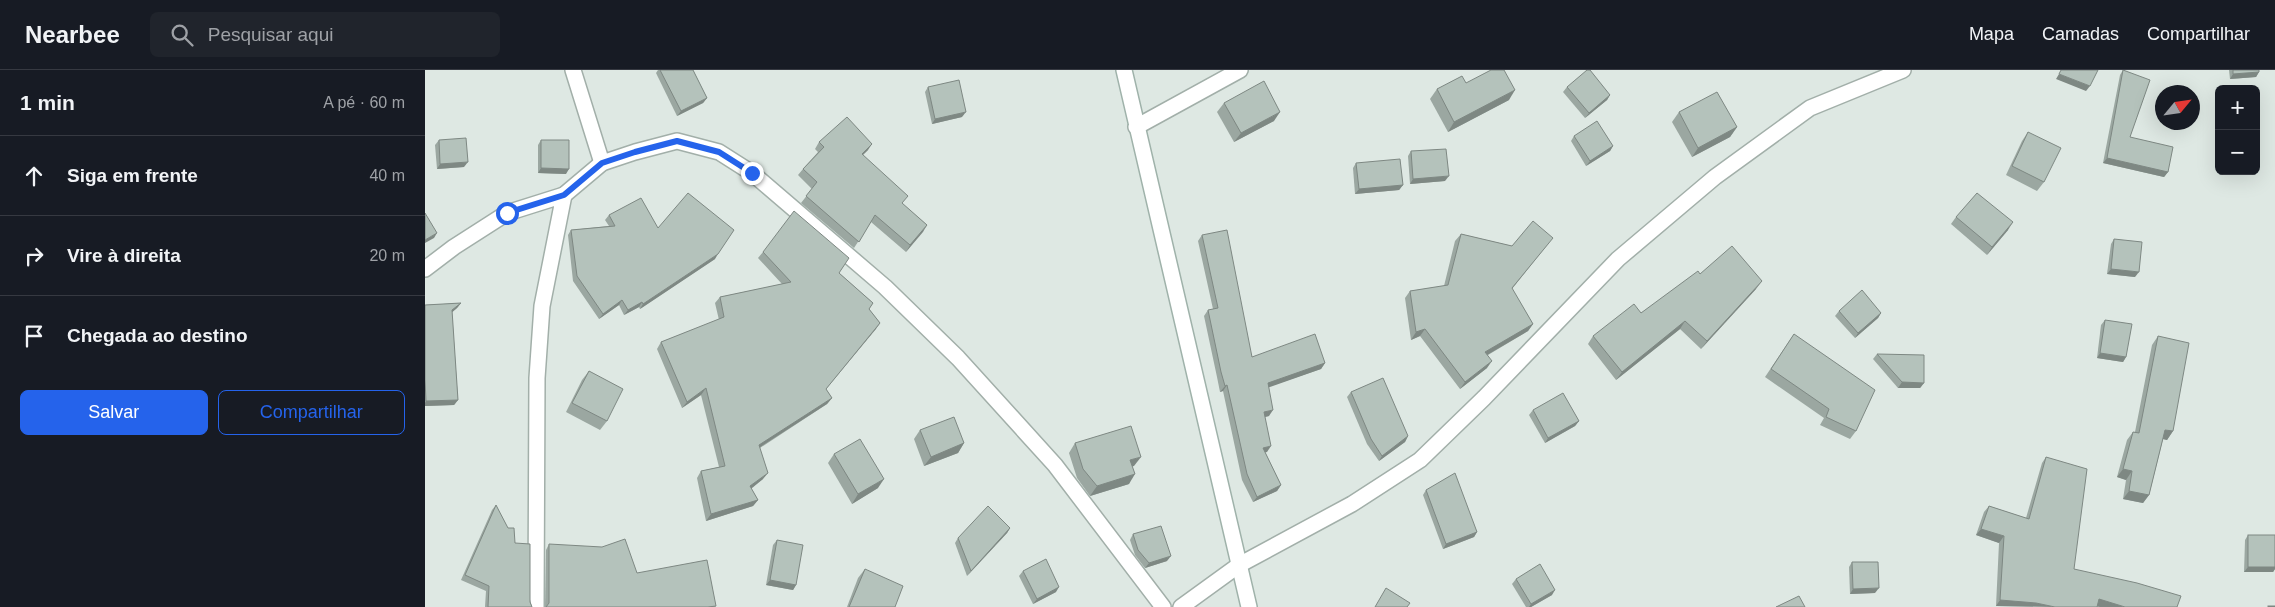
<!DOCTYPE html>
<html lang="pt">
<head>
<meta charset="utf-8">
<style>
  body { margin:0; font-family:Helvetica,sans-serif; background:#20242c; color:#f1f3f6 }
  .controls { position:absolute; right:15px; top:15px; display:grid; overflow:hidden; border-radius:8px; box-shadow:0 5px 20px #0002 }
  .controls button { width:45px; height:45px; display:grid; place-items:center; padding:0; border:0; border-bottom:1px solid #363941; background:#171b24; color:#f1f3f6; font:25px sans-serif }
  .compass { position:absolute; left:1730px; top:15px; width:45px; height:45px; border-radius:50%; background:#171b24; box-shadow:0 5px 20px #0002; rotate:61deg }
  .stop { position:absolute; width:15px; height:15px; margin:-11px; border:4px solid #2563eb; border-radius:50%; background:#fff }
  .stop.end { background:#2563eb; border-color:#fff; box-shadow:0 1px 5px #0008 }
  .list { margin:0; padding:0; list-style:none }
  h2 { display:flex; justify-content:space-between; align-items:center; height:65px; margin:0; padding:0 20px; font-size:21px }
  h2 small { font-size:16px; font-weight:400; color:#9ea1a6 }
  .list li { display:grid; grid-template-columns:32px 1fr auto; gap:15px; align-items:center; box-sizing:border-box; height:80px; padding:0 20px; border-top:1px solid #363941 }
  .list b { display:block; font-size:19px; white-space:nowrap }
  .list em { font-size:16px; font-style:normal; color:#9ea1a6 }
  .actions { display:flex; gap:10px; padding:15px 20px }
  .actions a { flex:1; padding:11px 0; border:1px solid #2563eb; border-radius:8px; text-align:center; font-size:18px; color:#2563eb }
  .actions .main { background:#2563eb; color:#fff }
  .icon { flex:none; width:28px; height:28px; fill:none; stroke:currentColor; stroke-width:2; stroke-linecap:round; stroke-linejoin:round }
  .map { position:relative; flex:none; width:1850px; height:537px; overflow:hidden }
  header { display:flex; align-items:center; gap:30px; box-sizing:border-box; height:70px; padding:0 25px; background:#171b24; border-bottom:1px solid #363941 }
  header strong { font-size:24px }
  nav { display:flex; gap:28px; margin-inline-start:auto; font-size:18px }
  .search { width:350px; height:45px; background:#20242c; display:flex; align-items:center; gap:12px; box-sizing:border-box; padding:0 18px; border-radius:8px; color:#9ea1a6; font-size:19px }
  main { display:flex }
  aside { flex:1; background:#171b24 }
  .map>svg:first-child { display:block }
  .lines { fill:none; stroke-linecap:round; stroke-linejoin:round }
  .street-casing { stroke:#a2afa9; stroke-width:18 }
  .secondary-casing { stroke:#9fb2aa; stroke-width:18 }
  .street { stroke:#fff; stroke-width:15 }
  .secondary { stroke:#fff; stroke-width:15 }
  .wall { fill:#9ba7a1 }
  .shaded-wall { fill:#7e8883 }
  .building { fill:#b4c2bb; stroke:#7e8883 }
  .route { stroke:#2563eb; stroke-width:6 }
</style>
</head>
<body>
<header>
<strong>Nearbee</strong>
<div class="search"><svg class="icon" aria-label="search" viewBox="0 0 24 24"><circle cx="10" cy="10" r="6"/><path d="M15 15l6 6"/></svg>Pesquisar aqui</div>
<nav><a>Mapa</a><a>Camadas</a><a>Compartilhar</a></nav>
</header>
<main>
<aside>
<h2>1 min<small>A pé · 60 m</small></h2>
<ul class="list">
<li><svg class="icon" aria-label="ahead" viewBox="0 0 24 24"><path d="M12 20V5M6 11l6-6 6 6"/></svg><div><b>Siga em frente</b></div><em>40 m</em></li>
<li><svg class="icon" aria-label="right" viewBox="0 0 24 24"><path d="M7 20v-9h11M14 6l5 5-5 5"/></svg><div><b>Vire à direita</b></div><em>20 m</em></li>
<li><svg class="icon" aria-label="arrive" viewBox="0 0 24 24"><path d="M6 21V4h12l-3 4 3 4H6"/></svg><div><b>Chegada ao destino</b></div></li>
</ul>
<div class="actions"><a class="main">Salvar</a><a>Compartilhar</a></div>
</aside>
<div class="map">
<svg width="1850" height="537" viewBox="0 0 1850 537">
  <rect width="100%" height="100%" fill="#dee8e3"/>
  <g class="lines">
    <g class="street-casing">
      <g id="street">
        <polyline points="148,0 177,93"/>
        <polyline points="711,57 815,0"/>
        <polyline points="139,125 177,93 210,82 252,71 294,82 327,103 460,217 533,288 630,395 738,537"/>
        <polyline points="0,199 29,177 82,143 139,125 117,236 112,308 111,537"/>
        <polyline points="756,537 814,495 927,434 995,390 1059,328 1193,189 1290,107 1385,38 1478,0"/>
      </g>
    </g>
    <g class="secondary-casing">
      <polyline id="secondary" points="699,0 824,537"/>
    </g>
    <use href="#street" class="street"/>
    <use href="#secondary" class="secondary"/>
  </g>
  <g class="wall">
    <polygon points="233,0 268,0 282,28 278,33 252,46 231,3"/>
    <polygon points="1698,0 1705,67 1743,102 1739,107 1678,93 1695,5"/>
    <polygon points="1804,0 1834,0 1834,2 1831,7 1805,9"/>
    <polygon points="1041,13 1084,30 1023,62 1005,29 1012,19"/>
    <polygon points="503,17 537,47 507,54 500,22"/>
    <polygon points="1142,17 1185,25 1182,30 1160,48 1138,22"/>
    <polygon points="799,33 849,51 809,72 792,42"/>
    <polygon points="1254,42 1312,57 1305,67 1267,87 1247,52"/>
    <polygon points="1603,62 1619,112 1612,121 1581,105 1597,71"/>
    <polygon points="1149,66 1188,76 1185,81 1161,96 1146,71"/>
    <polygon points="14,70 39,97 12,99 10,75"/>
    <polygon points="116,70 141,104 113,103 113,75"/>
    <polygon points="394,72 443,80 438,85 477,134 502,155 481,182 446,152 429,178 376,133 387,119 373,105 378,99 393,82 390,79"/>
    <polygon points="986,81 1020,111 985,114 983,86"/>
    <polygon points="931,93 978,115 974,120 930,124 928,98"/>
    <polygon points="184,145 233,158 290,189 215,239 214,237 199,245 194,235 174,249 148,211 143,165 146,160 184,156 180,150"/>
    <polygon points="1531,147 1583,160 1562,185 1526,154"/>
    <polygon points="1036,164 1087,176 1122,175 1087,219 1108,254 1103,261 1063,285 1062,298 1035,319 995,266 986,270 980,228 985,221 1019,216 1030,171"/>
    <polygon points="777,165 827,287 900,293 896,299 843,317 844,346 840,347 842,382 840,382 856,415 852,421 828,432 817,410 798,321 795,322 792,307 779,246 783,240 788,239 773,171"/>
    <polygon points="1689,169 1710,207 1682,204 1686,174"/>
    <polygon points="338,182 414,203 448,233 444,239 455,253 401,319 407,328 402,334 335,378 338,409 326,418 333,430 328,436 281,451 272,408 276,401 294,397 276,325 257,338 232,279 236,272 294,250 290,233 295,227 357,214 333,188"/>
    <polygon points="1275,204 1331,219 1276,279 1255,259 1191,310 1163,274 1168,266 1216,243"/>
    <polygon points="36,233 32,238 27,242 33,330 29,335 0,336 0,235"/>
    <polygon points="1414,241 1456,243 1453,248 1430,268 1410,246"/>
    <polygon points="1680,250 1701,287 1698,292 1672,288 1676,255"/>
    <polygon points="1369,264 1431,361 1425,369 1395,355 1399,348 1340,307"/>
    <polygon points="1733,266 1748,361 1742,370 1738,369 1724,425 1718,433 1698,429 1701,410 1692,407 1702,370 1708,362 1710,362 1727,275"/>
    <polygon points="1452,284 1499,313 1495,318 1473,318 1448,289"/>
    <polygon points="164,301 182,351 175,360 141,342 157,310"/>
    <polygon points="926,322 983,366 980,372 954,391 942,374 922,327"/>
    <polygon points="1108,340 1154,351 1150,356 1120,373 1104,345"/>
    <polygon points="495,360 539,373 533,383 499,396 489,369"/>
    <polygon points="650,373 709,396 707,396 704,414 665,426 652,408 644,383"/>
    <polygon points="409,384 453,418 427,434 403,393"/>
    <polygon points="1621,387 1649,499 1752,537 1571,536 1574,473 1551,465 1559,442 1564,436 1601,448 1617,393"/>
    <polygon points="1001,420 1052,462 1049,467 1018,479 998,425"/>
    <polygon points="71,435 90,473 107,537 60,537 61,521 36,510 67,440"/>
    <polygon points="585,458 582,463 542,506 530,473 533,468"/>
    <polygon points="708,464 742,491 720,498 710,485 705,470"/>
    <polygon points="1823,465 1850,465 1850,499 1848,502 1819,502 1820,470"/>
    <polygon points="352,470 371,515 368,520 341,515 348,475"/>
    <polygon points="124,474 212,503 291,536 290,537 120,537 121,480"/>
    <polygon points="1427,492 1450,523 1425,524 1424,497"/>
    <polygon points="440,499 470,537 422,537 433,508"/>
    <polygon points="598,501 631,522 608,534 594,506"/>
    <polygon points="1091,509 1127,525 1106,537 1101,537 1087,514"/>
  </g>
  <g class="shaded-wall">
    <polygon points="1834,2 1831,7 1805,9 1808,4"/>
    <polygon points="1634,4 1665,16 1661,21 1631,9"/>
    <polygon points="1090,20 1084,30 1023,62 1029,52"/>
    <polygon points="1185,25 1182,30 1160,48 1164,43"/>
    <polygon points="282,28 278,33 252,46 256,41"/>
    <polygon points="541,42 537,47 507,54 510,49"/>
    <polygon points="855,42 849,51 809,72 816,63"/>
    <polygon points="1312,57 1305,67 1267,87 1273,78"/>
    <polygon points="447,74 443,80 432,90 437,84"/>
    <polygon points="1188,76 1185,81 1161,96 1165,91"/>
    <polygon points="1682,88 1743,102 1739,107 1678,93"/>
    <polygon points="43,92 39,97 12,99 15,94"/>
    <polygon points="116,98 144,99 141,104 113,103"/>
    <polygon points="1024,106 1020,111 985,114 988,109"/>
    <polygon points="978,115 974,120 930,124 934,119"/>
    <polygon points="1588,152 1583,160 1562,185 1567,177"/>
    <polygon points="502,155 498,162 481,182 485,175"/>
    <polygon points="12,163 9,168 0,173 0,170"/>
    <polygon points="293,184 290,189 215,239 218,234"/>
    <polygon points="1686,199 1714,202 1710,207 1682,204"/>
    <polygon points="1337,211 1331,219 1276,279 1282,271"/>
    <polygon points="197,230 194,235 174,249 178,244"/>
    <polygon points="217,232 214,237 199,245 203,240"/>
    <polygon points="36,233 32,238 24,245 27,240"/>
    <polygon points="1456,243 1453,248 1430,268 1433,263"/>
    <polygon points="1260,251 1255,259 1191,310 1197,302"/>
    <polygon points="455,253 451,259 396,325 401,319"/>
    <polygon points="1108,254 1103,261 1055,289 1060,282"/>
    <polygon points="1000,259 995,266 986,270 991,262"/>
    <polygon points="1675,283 1701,287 1698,292 1672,288"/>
    <polygon points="1067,291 1062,298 1035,319 1040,312"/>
    <polygon points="900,293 896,299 839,319 843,313"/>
    <polygon points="1477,312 1499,313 1495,318 1473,318"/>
    <polygon points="802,315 798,321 795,322 800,316"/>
    <polygon points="281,318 276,325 257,338 262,332"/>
    <polygon points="407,328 402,334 329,381 334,375"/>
    <polygon points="33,330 29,335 0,336 0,333 1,331"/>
    <polygon points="848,340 844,346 835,348 839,342"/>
    <polygon points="1154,351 1150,356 1120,373 1123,368"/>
    <polygon points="1740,360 1748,361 1742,370 1734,368"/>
    <polygon points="983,366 980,372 954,391 957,386"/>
    <polygon points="539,373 533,383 499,396 506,387"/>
    <polygon points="846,376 842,382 834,384 838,378"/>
    <polygon points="716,387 709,396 699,399 705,390"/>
    <polygon points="1698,399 1707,401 1701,410 1692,407"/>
    <polygon points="343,403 338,409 321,423 325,416"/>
    <polygon points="710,404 704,414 665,426 672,416"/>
    <polygon points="459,409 453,418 427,434 433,424"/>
    <polygon points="856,415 852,421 828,432 832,427"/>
    <polygon points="1704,421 1724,425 1718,433 1698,429"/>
    <polygon points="333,430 328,436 281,451 286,444"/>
    <polygon points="585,458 582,463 542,506 546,501"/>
    <polygon points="1556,459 1579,466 1574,473 1551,465"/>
    <polygon points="1052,462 1049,467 1018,479 1021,474"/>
    <polygon points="746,486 742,491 720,498 724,493"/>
    <polygon points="1823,497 1850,497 1850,499 1848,502 1819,502"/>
    <polygon points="345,510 371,515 368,520 341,515"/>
    <polygon points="634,517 631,522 608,534 612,529"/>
    <polygon points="1454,518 1450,523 1425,524 1428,519"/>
    <polygon points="1130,520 1127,525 1106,537 1104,537 1106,534"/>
    <polygon points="1674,529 1700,537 1675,537 1670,536"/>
    <polygon points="1575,530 1611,533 1630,537 1571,536"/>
  </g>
  <g class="building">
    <polygon points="235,0 268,0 282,28 256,41"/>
    <polygon points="1066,0 1079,0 1090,20 1029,52 1012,19 1037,6 1041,13"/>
    <polygon points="1162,0 1165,0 1185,25 1164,43 1142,17"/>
    <polygon points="1636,0 1673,0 1665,16 1634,4"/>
    <polygon points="1698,0 1725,10 1705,67 1748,77 1743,102 1682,88"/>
    <polygon points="1808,0 1834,0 1834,2 1808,4"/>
    <polygon points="534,10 541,42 510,49 503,17"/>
    <polygon points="839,11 855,42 816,63 799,33"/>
    <polygon points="1292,22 1312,57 1273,78 1254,42"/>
    <polygon points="422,47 447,74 437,84 483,126 477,133 502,155 485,175 450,145 434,172 381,126 392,112 378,99 399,77 394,72"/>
    <polygon points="1172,51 1188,76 1165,91 1149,66"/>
    <polygon points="1603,62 1636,78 1619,112 1587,96"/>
    <polygon points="41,68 43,92 15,94 14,70"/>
    <polygon points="116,70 144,70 144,99 116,98"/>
    <polygon points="1021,79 1024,106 988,109 986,81"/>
    <polygon points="975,89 978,115 934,119 931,93"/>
    <polygon points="263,123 309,160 293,184 218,234 217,232 203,240 197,230 178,244 152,206 146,160 190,156 184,145 216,128 233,158"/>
    <polygon points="1552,123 1588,152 1567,177 1531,147"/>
    <polygon points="369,141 424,188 414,203 448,233 444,239 455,253 401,319 407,328 334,375 343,403 325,416 333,430 286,444 276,401 300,396 281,318 262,332 236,272 299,247 295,227 366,212 338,182"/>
    <polygon points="0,143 12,163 0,170"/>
    <polygon points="1108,151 1128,168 1087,218 1108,254 1060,282 1067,291 1040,312 1000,259 991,262 985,221 1023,215 1036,164 1087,176"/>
    <polygon points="802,160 827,287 890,264 900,293 843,313 848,340 839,342 846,376 838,378 856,415 832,427 822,404 802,315 800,316 796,302 783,240 793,238 777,165"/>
    <polygon points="1689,169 1717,172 1714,202 1686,199"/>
    <polygon points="1307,176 1337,211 1282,271 1260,251 1197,302 1168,266 1209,234 1216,243 1273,201 1275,204"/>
    <polygon points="1437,220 1456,243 1433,263 1414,241"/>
    <polygon points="36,233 27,240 33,330 1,331 0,310 0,235"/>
    <polygon points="1680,250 1707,254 1701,287 1675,283"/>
    <polygon points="1369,264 1450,320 1431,361 1401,347 1404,339 1346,299"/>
    <polygon points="1733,266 1764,273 1748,361 1740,360 1724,425 1704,421 1707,401 1698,399 1708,362 1714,363"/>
    <polygon points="1452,284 1499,285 1499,313 1477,312"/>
    <polygon points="164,301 198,319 182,351 147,333"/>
    <polygon points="958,308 983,366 957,386 946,369 926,322"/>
    <polygon points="1138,323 1154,351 1123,368 1108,340"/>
    <polygon points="529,347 539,373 506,387 495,360"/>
    <polygon points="706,356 716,387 705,390 710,404 672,416 658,399 650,373"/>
    <polygon points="435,369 459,409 433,424 409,384"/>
    <polygon points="1621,387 1662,399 1649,499 1712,513 1756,526 1752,537 1700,537 1674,529 1672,537 1630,537 1611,533 1575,530 1579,466 1556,459 1564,436 1604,449"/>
    <polygon points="1030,403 1052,462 1021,474 1001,420"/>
    <polygon points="71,435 83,458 89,458 90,473 105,474 105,532 107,537 63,537 64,516 40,505"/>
    <polygon points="563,436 585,458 546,501 533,468"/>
    <polygon points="736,456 746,486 724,493 713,480 708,464"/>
    <rect x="1823" y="465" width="27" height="32"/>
    <polygon points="200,469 212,503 282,490 291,536 283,537 121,537 124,533 124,474 177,477"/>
    <polygon points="352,470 378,475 371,515 345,510"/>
    <polygon points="621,489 634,517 612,529 598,501"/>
    <polygon points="1427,492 1453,492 1454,518 1428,519"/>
    <polygon points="1115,494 1130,520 1106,534 1091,509"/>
    <polygon points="440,499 478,516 470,537 424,537"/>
    <polygon points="961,518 985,533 982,537 950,537"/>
    <polygon points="1374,526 1380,537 1351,537"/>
    <rect x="1843" y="536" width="7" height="1"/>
  </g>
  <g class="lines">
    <polyline class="route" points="82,143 139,125 177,93 210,82 252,71 294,82 327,103"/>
  </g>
</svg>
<div class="controls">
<button>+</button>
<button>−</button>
</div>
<svg class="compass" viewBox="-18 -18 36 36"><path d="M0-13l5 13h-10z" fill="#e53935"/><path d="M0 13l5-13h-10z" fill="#9ea1a6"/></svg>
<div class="stop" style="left:82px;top:143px"></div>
<div class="stop end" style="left:327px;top:103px"></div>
</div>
</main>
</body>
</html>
